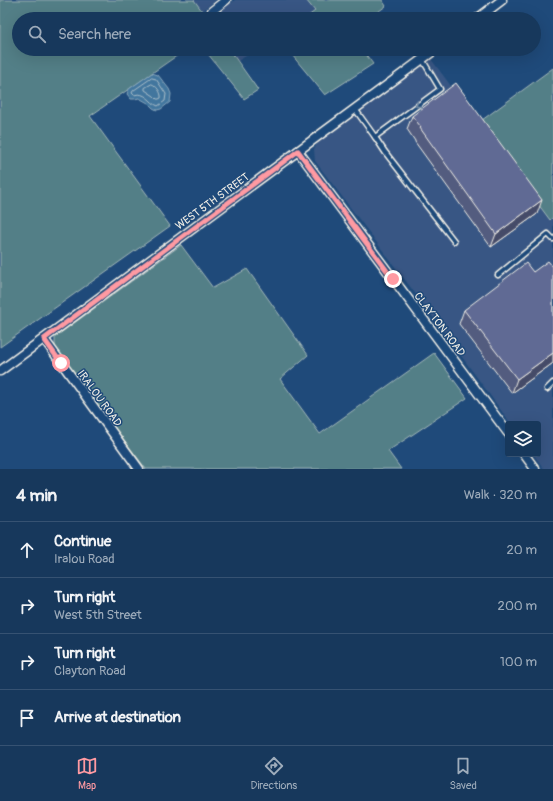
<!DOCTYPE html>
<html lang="en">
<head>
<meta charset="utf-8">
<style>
  body { margin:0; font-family:Pangolin,sans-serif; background:#244365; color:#f1f3f6 }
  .controls { position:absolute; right:12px; bottom:12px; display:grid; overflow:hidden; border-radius:4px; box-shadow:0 4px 16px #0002 }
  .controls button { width:36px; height:36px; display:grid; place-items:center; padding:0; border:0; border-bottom:1px solid #365272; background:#17385c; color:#f1f3f6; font:20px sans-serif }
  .stop { position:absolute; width:12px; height:12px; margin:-9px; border:3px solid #ff9aa2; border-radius:50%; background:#fff }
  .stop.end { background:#ff9aa2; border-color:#fff; box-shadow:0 1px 4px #0008 }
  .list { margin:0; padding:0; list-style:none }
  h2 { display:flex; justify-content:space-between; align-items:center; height:52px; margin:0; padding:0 16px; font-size:17px }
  h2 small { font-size:13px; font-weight:400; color:#9eacbb }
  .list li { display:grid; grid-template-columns:26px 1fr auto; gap:12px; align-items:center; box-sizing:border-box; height:56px; padding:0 16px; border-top:1px solid #365272 }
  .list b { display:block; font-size:15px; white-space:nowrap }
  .list p { margin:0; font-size:13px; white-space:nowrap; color:#9eacbb }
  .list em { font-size:13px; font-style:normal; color:#9eacbb }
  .icon { flex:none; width:22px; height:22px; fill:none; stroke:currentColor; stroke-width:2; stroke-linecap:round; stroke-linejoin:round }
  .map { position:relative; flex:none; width:553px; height:469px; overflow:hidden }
  .search { position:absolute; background:#17385c; box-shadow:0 4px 16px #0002; left:12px; right:12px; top:12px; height:44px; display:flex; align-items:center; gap:10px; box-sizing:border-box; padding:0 14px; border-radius:22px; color:#9eacbb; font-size:15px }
  .sheet { height:276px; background:#17385c }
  nav { display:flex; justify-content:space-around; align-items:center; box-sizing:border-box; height:56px; border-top:1px solid #365272; background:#17385c; font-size:11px; color:#9eacbb }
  nav a { display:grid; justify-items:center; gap:2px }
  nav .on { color:#ff9aa2 }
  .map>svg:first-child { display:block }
  .built { fill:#375784 }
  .green { fill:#537f87; stroke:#a4b8b8 }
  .water { fill:#42769e; stroke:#89a7bc }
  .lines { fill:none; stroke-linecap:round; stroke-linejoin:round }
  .shore { stroke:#adc0ca; stroke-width:1 }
  .service-casing { stroke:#f4f1e8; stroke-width:7 }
  .minor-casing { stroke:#f4f1e8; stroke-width:11 }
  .service { stroke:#1f4a7a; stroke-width:4 }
  .minor { stroke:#1f4a7a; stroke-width:8 }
  .wall { fill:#535c7f; stroke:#f4f1e8 }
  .shaded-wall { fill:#444b68; stroke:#f4f1e8 }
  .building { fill:#616b94; stroke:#f4f1e8 }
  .oneway { stroke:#748da6 }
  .route { stroke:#ff9aa2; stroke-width:5 }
  .labels { text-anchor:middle; stroke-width:3; stroke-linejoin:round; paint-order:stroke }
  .street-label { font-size:11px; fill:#f4f1e8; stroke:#1f4a7a }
</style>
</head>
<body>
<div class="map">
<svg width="553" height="469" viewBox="0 0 553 469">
  <rect width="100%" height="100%" fill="#1f4a7a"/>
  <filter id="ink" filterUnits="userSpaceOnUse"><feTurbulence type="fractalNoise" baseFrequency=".025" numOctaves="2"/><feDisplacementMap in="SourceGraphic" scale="8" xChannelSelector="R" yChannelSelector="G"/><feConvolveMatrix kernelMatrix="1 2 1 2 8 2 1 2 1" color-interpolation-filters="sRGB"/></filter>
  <g filter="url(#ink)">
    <g class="built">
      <polygon points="194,0 216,0 202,11"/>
      <polygon points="235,0 306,0 315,11 304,19 208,19"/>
      <polygon points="229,49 257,49 238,61"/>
      <polygon points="431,59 550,220 553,218 553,469 544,469 533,454 538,454 538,424 511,424 427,309 315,161 314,149 320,139"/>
    </g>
    <g class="green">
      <polygon points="0,0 194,0 208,19 19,19 19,49 188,49 175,57 90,116 170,226 0,347"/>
      <polygon points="306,0 382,0 386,6 368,19 304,19 315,11"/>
      <polygon points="204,49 229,49 258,90 244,99"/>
      <polygon points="287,49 362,49 373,64 325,95"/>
      <polygon points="553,68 553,217 550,220 478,123"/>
      <polygon points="181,245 213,288 247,269 308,355 280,379 320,434 434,353 467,398 388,451 401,469 146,469 55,349 55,337"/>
    </g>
    <polygon class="water" points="152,73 158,75 169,89 171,94 170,102 161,109 157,110 153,108 148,103 139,98 135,99 131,99 127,94 129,89"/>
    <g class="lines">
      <g class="shore">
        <path d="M152,78L156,79L166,94L165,101L158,106C150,103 146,91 134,95L132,93L133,91Z"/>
        <path d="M152,84C156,85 162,93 161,98L159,99H157L154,96L145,90V88Z"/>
      </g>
      <g class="service-casing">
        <g id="service">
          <polyline points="355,109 375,137 440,89 422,59"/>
          <polyline points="375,137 385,152 454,241"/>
          <polyline points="498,275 548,234 553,239"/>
          <polyline points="547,389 553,383"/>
        </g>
      </g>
      <g class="minor-casing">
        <g id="minor">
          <polyline points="212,11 226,0"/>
          <polyline points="477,19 502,0"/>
          <polyline points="298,151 508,433"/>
          <polyline points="44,339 139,469"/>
          <polyline points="0,371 436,49"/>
          <polyline points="524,454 535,469"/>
        </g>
      </g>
      <use href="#service" class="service"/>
      <use href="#minor" class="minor"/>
    </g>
    <g class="wall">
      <polygon points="412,116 537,214 491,247 415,142 415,141 407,129"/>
      <polygon points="553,267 553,363 512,393 459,324 464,310 533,272"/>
    </g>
    <g class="shaded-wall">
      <polygon points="542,200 537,214 491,247 496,234"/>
      <polygon points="553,353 553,363 512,393 517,379"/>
    </g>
    <g class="building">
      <polygon points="456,83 542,200 496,234 420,128 421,127 412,116"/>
      <polygon points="548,261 553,267 553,353 517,379 464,310 526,263 533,272"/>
    </g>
    <defs><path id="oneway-chevron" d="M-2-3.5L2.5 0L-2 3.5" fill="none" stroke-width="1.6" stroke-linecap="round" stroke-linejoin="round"/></defs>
    <use class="oneway" href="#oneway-chevron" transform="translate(418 105) rotate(143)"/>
  </g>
  <g class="lines" filter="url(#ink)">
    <polyline class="route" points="61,363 44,339 298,151 393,279"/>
  </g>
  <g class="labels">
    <g class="street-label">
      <text transform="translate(212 201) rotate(-36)" y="4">WEST 5TH STREET</text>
      <text transform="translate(440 324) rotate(53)" y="4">CLAYTON ROAD</text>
      <text transform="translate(100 398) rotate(54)" y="4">IRALOU ROAD</text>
    </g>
  </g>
</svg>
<div class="controls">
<button><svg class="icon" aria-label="layers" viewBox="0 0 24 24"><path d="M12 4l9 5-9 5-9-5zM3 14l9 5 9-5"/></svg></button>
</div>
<div class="stop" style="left:61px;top:363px"></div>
<div class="stop end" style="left:393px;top:279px"></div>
<div class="search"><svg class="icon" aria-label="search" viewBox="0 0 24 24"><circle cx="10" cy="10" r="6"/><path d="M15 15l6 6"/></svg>Search here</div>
</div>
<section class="sheet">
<h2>4 min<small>Walk · 320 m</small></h2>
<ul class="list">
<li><svg class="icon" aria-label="ahead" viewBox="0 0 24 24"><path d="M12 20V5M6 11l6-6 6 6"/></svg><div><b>Continue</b><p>Iralou Road</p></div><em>20 m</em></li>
<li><svg class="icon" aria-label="right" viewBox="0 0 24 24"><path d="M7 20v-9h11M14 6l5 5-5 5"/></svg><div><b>Turn right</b><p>West 5th Street</p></div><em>200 m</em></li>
<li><svg class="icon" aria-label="right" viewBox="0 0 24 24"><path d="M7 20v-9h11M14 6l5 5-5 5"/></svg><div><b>Turn right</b><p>Clayton Road</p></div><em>100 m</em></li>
<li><svg class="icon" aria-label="arrive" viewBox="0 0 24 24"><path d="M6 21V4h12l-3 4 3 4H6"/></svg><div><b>Arrive at destination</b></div></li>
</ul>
</section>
<nav>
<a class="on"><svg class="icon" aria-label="map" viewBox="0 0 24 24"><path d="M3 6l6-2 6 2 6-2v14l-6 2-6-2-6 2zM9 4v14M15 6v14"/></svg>Map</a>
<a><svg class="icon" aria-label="directions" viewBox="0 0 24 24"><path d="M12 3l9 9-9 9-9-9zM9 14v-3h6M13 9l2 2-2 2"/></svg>Directions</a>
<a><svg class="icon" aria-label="saved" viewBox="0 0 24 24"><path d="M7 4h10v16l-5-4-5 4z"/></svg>Saved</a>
</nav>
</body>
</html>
